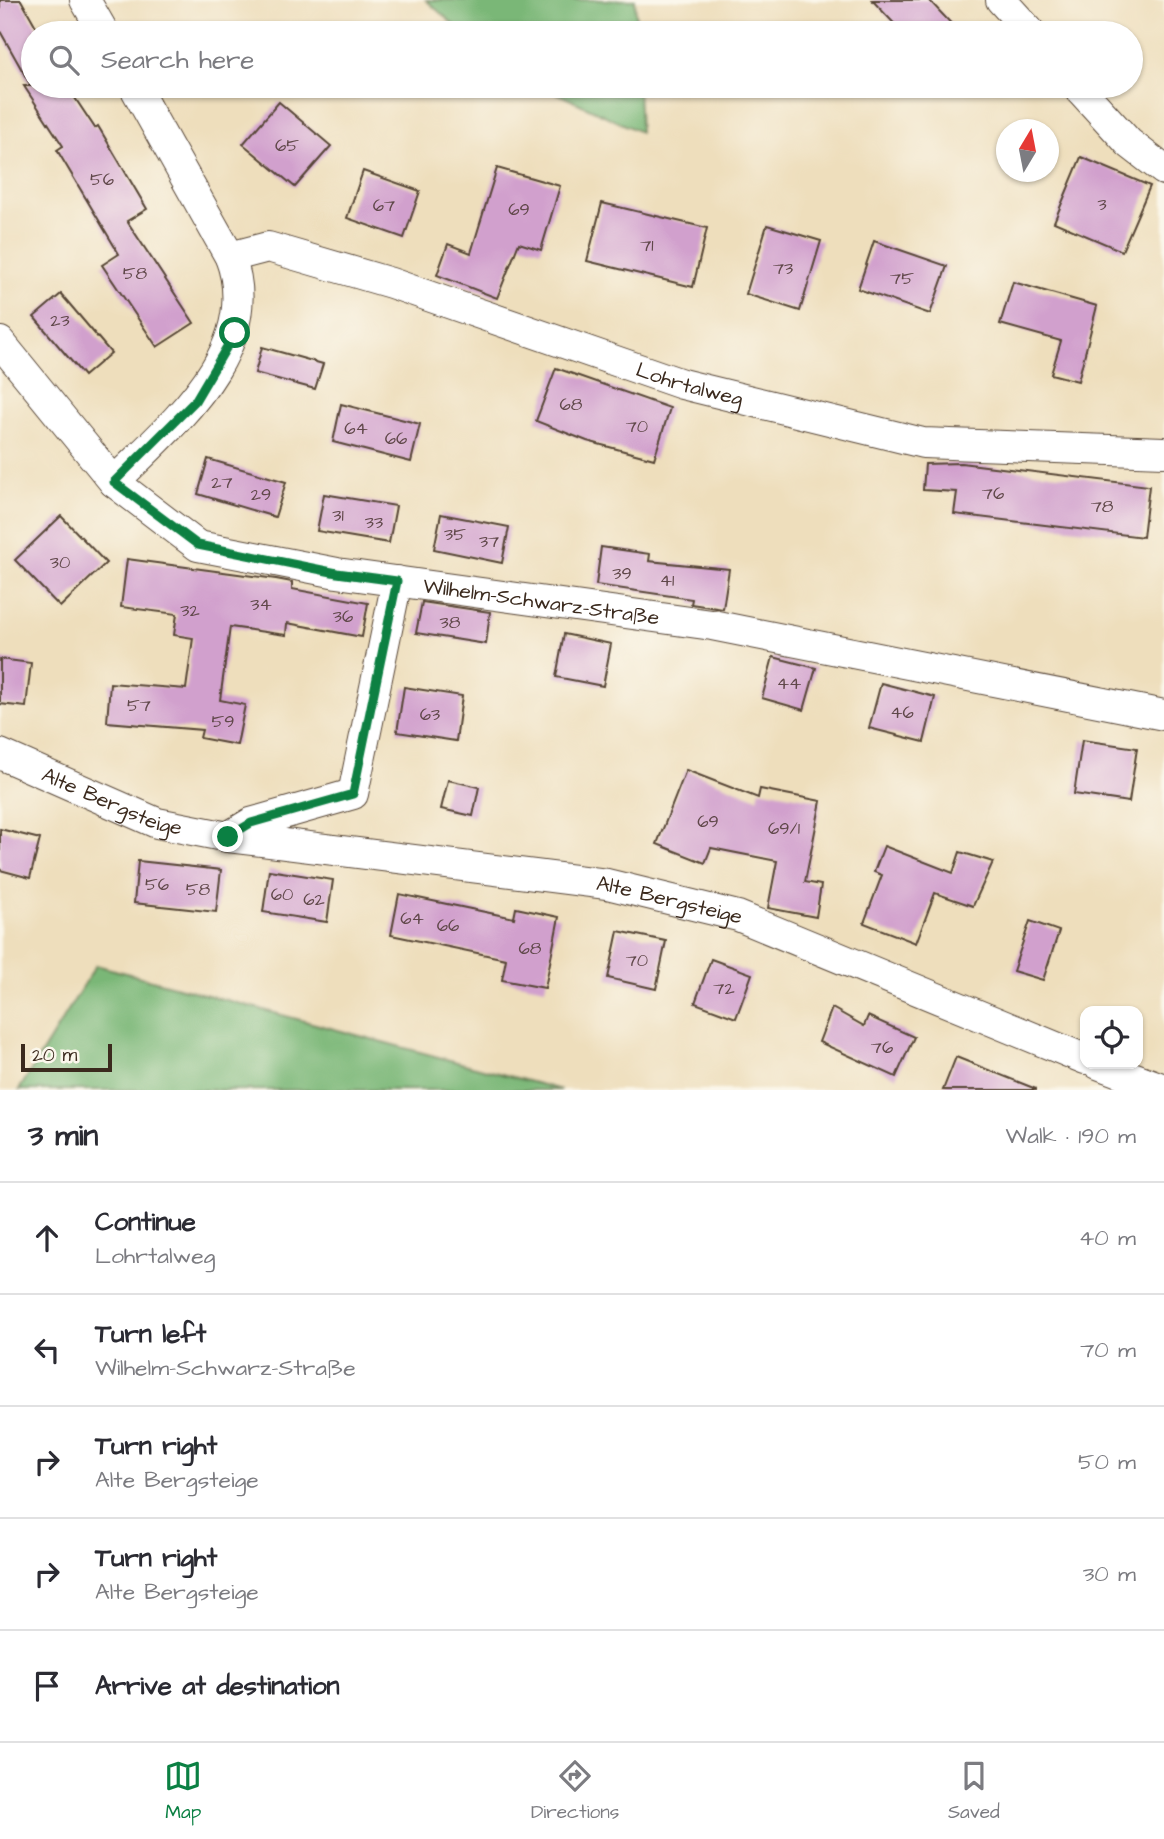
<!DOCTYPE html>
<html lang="en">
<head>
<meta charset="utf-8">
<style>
  body { margin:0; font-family:"Architects Daughter",sans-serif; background:#f2f2f3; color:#2b2b33 }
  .controls { position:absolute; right:21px; bottom:21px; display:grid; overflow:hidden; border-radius:14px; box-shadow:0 2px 5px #0004 }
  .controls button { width:63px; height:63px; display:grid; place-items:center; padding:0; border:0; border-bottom:2px solid #e1e1e2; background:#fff; color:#2b2b33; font:35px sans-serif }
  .compass { position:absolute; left:996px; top:119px; width:63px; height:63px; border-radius:50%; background:#fff; box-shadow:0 2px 5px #0004; rotate:10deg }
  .scale { position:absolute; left:21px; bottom:18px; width:91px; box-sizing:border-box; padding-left:7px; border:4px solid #3b2a1e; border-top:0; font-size:19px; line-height:24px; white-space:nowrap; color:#3b2a1e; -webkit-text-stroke:5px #fbf7ec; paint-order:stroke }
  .stop { position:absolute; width:21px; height:21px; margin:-16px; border:5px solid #0b8043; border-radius:50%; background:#fff }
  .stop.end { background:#0b8043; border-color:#fff; box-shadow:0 2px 7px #0008 }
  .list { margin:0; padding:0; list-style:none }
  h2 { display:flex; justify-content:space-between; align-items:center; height:91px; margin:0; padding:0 28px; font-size:30px }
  h2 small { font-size:23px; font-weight:400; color:#7c7c81 }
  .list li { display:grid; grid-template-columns:46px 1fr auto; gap:21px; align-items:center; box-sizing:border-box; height:112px; padding:0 28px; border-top:2px solid #e1e1e2 }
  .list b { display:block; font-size:26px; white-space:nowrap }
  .list p { margin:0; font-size:23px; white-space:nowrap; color:#7c7c81 }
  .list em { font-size:23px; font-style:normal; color:#7c7c81 }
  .icon { flex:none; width:38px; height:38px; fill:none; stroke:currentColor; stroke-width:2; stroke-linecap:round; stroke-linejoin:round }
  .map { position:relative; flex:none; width:1164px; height:1090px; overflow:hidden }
  .search { position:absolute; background:#fff; box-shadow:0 2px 5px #0004; left:21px; right:21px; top:21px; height:77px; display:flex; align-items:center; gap:18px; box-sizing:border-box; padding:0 24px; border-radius:38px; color:#7c7c81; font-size:26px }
  .sheet { height:651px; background:#fff }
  nav { display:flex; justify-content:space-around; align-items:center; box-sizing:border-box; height:98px; border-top:2px solid #e1e1e2; background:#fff; font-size:19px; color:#7c7c81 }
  nav a { display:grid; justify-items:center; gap:4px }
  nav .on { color:#0b8043 }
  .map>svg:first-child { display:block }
  .forest { fill:#7ab777; stroke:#5a704a; stroke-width:2 }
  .building { fill:#d1a0cd }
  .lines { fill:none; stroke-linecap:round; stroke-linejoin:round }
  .minor-casing { stroke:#564536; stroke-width:32 }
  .minor { stroke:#fff; stroke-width:30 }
  .route { stroke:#0b8043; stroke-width:9 }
  .labels { text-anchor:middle; stroke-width:7; stroke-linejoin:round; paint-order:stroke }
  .number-label { font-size:18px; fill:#60484a }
  .street-label { font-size:21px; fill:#3b2a1e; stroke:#fbf7ec }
</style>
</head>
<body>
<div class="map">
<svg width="1164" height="1090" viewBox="0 0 1164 1090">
  <rect width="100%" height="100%" fill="#fbf7ec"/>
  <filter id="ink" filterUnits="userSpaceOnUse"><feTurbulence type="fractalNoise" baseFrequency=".0143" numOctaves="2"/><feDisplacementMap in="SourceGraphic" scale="14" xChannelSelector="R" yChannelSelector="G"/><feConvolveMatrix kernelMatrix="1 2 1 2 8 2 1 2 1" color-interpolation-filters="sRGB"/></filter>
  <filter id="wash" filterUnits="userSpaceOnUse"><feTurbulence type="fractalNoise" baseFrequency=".00686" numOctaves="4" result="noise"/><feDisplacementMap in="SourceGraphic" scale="28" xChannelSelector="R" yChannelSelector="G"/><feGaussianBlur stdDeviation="1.57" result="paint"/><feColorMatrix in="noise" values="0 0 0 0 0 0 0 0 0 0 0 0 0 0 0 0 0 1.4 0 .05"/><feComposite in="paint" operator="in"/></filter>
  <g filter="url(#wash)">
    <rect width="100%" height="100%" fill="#eedebc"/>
    <g class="forest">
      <polygon points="426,0 635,0 637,33 463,33"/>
      <polygon points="541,86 638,86 640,132"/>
      <polygon points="96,965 561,1090 19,1090"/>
    </g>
    <g id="blocks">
      <g class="building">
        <polygon points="0,0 21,0 38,30 33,32 33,86 67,86 95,128 98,126 147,209 127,221 194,323 157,347 102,265 119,254 57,150 63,146 24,86 31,86 0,31"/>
        <polygon points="872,0 929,0 960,33 903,33"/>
        <polygon points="279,102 331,146 295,187 243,144"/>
        <polygon points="1081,157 1150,186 1122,251 1054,222"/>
        <polygon points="497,168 560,186 541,250 519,243 497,298 437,275 448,244 471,253"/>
        <polygon points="363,171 420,191 404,238 347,218"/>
        <polygon points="602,203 707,228 693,287 587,261"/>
        <polygon points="767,225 821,241 800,311 746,294"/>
        <polygon points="874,241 947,266 930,314 858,289"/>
        <polygon points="1013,282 1097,306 1078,381 1051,374 1061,341 1000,324"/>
        <polygon points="61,294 111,353 84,376 34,317"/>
        <polygon points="262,347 323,364 315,389 255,373"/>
        <polygon points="556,368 670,408 654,459 587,441 536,421"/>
        <polygon points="341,404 420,424 411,462 333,442"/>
        <polygon points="208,459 286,482 275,517 198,494"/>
        <polygon points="961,463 1149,486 1143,537 954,514 957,492 923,490 925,464"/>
        <polygon points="324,494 396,506 389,543 317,531"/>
        <polygon points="441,514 509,527 502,563 434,549"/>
        <polygon points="61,516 106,563 60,607 15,560"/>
        <polygon points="601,547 650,554 649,561 729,569 723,609 691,604 692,599 596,585"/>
        <polygon points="127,559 276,579 292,582 292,589 368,603 362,637 287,623 286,635 230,627 220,700 245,705 237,745 200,738 202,730 107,722 110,683 186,689 193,638 174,635 177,614 121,607"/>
        <polygon points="422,602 490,612 486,644 416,633"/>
        <polygon points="564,634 611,644 603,686 556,677"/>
        <polygon points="773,657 816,668 804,710 762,698"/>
        <polygon points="0,659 31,663 26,707 0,704"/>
        <polygon points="881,683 935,697 924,742 869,728"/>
        <polygon points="404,687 462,696 456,741 397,732"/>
        <polygon points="1082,740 1137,748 1129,802 1074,794"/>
        <polygon points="686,770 758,798 760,789 821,801 805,882 821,885 816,917 768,908 777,861 711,848 705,863 657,844"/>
        <polygon points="448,780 479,787 473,816 441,809"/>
        <polygon points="0,829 40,839 30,878 0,870"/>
        <polygon points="884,846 953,873 960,852 993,862 973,906 935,893 916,943 864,923 882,875 874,872"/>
        <polygon points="138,861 221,870 216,912 134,903"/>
        <polygon points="269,870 333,880 327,922 263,912"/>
        <polygon points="399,894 514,918 516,908 559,917 545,988 502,980 506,959 391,935"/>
        <polygon points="1030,921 1059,931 1043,980 1013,971"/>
        <polygon points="618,931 666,941 656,989 608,978"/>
        <polygon points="711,959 752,974 736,1018 695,1003"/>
        <polygon points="832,1008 864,1026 868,1016 914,1037 896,1077 819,1042"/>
        <polygon points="956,1057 1036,1089 1036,1090 943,1090"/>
      </g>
    </g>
  </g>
  <g filter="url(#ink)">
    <use href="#blocks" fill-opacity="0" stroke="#564536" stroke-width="2"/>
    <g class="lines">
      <g class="minor-casing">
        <g id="minor">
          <polyline points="85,0 104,33"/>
          <polyline points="1001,0 1031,33"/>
          <polyline points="1077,86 1129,143 1164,170"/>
          <path id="s1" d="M230,257L268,247L391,283L682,384L923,443L1164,452"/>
          <path id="s2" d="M0,342L114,482L198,546L337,573L712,625L1164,715"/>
          <path d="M114,482C172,424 265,349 230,257L134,86"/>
          <path id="s3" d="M0,754L157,823L228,837L607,884L738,916L1085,1059"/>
          <polyline points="228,837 251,823 353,794 397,581"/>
          <polyline points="1098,1064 1164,1089"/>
        </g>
      </g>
      <use href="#minor" class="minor"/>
    </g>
  </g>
  <g class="lines" filter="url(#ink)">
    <polyline class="route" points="228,837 251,823 353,794 397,581 337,573 198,545 114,482 195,401 235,333"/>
  </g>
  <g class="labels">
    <g class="number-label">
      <text x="287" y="151">65</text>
      <text x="102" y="185">56</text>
      <text x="1102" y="210">3</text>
      <text x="384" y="211">67</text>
      <text x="519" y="215">69</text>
      <text x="647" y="251">71</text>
      <text x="783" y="274">73</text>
      <text x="135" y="279">58</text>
      <text x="902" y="284">75</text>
      <text x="60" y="326">23</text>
      <text x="571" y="410">68</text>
      <text x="637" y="432">70</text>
      <text x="356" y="434">64</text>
      <text x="396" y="444">66</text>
      <text x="222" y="488">27</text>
      <text x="993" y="499">76</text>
      <text x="261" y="500">29</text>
      <text x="1102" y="512">78</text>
      <text x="338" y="521">31</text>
      <text x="374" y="528">33</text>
      <text x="455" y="540">35</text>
      <text x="489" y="547">37</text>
      <text x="60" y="568">30</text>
      <text x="622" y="579">39</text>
      <text x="667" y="586">41</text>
      <text x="261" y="610">34</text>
      <text x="190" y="616">32</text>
      <text x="343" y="622">36</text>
      <text x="450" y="628">38</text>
      <text x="789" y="689">44</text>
      <text x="139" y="711">57</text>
      <text x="902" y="718">46</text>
      <text x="430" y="720">63</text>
      <text x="223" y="727">59</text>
      <text x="708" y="827">69</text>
      <text x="784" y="834">69/1</text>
      <text x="157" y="890">56</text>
      <text x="198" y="895">58</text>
      <text x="282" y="900">60</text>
      <text x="314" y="905">62</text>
      <text x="412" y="924">64</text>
      <text x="448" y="931">66</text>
      <text x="530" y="954">68</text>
      <text x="637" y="966">70</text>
      <text x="724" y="994">72</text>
      <text x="882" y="1053">76</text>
    </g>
    <g class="street-label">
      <text dy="7" stroke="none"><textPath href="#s1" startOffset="483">Lohrtalweg</textPath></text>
      <text dy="7" stroke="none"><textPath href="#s2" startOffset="634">Wilhelm-Schwarz-Straße</textPath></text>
      <text dy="7" stroke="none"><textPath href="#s3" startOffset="122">Alte Bergsteige</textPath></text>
      <text dy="7" stroke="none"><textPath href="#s3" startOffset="690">Alte Bergsteige</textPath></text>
    </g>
  </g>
</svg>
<div class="controls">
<button><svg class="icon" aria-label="locate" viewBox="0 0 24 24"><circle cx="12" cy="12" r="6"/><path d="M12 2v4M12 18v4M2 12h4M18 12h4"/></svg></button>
</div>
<svg class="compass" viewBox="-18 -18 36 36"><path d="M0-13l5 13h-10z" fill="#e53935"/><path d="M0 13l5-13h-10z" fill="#7c7c81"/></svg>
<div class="scale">20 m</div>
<div class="stop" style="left:235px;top:333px"></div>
<div class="stop end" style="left:228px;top:837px"></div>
<div class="search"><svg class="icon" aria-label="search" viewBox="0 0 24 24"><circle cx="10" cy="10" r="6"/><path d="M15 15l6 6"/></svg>Search here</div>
</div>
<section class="sheet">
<h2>3 min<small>Walk · 190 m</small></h2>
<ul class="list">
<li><svg class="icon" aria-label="ahead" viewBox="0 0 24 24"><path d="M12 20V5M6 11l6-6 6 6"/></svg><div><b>Continue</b><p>Lohrtalweg</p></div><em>40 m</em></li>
<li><svg class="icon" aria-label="left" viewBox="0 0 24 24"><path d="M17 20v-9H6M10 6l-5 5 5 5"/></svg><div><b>Turn left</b><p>Wilhelm-Schwarz-Straße</p></div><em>70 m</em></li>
<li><svg class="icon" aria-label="right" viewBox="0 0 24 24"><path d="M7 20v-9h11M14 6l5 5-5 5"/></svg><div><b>Turn right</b><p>Alte Bergsteige</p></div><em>50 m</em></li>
<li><svg class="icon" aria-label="right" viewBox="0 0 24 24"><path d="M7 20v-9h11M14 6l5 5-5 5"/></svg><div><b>Turn right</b><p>Alte Bergsteige</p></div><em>30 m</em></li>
<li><svg class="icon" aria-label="arrive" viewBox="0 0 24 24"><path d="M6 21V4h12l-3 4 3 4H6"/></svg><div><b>Arrive at destination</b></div></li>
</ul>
</section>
<nav>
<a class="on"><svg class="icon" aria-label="map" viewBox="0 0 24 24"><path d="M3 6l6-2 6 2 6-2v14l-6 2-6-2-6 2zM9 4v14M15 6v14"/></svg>Map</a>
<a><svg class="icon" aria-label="directions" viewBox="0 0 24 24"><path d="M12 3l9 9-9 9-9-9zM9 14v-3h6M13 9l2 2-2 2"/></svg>Directions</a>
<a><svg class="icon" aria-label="saved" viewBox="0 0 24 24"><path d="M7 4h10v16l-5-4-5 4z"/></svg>Saved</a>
</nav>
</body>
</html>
